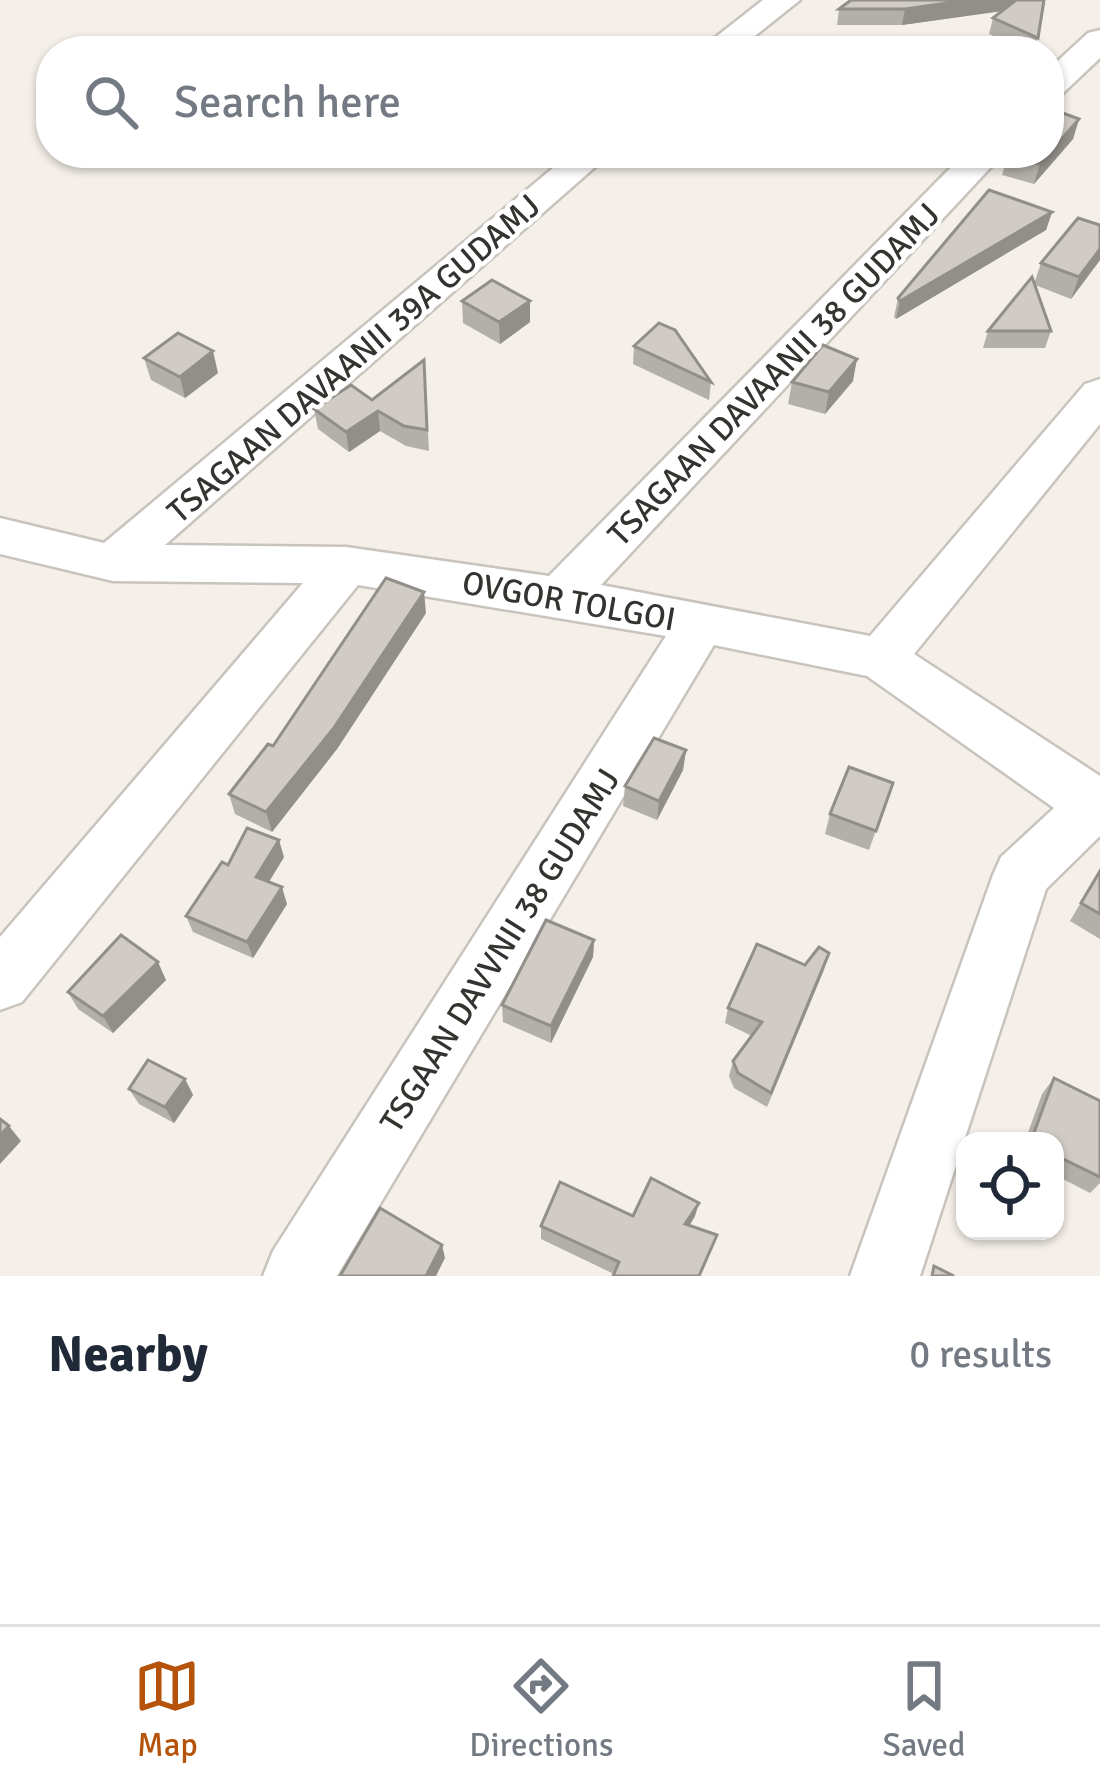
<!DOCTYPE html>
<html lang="en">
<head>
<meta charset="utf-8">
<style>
  body { margin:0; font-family:Signika,sans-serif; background:#f6f6f7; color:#1f2937 }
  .controls { position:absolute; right:36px; bottom:36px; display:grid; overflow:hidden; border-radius:24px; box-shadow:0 3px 9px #0004 }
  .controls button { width:108px; height:108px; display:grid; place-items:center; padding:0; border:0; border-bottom:3px solid #e0e1e3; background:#fff; color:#1f2937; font:60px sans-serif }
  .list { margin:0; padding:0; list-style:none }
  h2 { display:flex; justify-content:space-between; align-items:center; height:156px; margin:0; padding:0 48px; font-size:51px }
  h2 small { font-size:39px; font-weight:400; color:#747a83 }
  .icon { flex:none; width:66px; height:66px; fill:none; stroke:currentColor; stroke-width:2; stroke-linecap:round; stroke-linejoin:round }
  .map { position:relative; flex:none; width:1100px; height:1276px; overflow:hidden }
  .search { position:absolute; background:#fff; box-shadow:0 3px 9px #0004; left:36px; right:36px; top:36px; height:132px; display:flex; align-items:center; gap:30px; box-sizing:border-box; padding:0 42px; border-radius:48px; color:#747a83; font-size:45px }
  .sheet { height:348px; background:#fff }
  nav { display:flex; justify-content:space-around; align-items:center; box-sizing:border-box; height:168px; border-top:3px solid #e0e1e3; background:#fff; font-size:33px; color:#747a83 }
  nav a { display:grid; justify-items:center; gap:6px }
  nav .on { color:#b45309 }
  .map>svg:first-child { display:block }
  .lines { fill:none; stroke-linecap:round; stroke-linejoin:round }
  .street-casing { stroke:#c8c3bc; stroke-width:5 }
  .street { fill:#fff; fill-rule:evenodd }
  .wall { fill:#b3afa9 }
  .shaded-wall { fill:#928e89 }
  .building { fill:#d0cbc4; stroke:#928e89; stroke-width:3 }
  .labels { text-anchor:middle; stroke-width:9; stroke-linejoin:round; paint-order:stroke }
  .street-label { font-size:33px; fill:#353330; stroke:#fff }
</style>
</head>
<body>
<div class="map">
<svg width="1100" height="1276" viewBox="0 0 1100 1276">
  <rect width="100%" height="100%" fill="#f4efe8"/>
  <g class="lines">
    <g class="street-casing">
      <g id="street">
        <polygon points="763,0 800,0 736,51 698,51"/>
        <polygon points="1100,30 1100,58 1061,95 1049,98 1049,69 1088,33"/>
        <polygon points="571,153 611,153 165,545 346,547 549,576 965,153 1004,153 601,585 870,636 1085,384 1100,379 1100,424 914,654 1100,776 1100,836 1046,889 920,1276 850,1276 993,875 1001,857 1054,808 867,676 714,645 337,1276 263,1276 273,1251 666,636 358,585 22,1002 0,1010 0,937 303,583 113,581 0,554 0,518 104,543"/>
      </g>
    </g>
    <use href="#street" class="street"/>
  </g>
  <g class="wall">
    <polygon points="1047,4 1043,5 1035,51 1026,51 989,34 993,18 1002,11 902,25 837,25 839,9"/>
    <polygon points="1079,119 1073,139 1034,184 1002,175 1008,155"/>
    <polygon points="1052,212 1046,230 896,319 894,317 898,298"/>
    <polygon points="1100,225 1100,260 1071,299 1035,285 1051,331 1045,348 983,348 988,331 1034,284 1041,263"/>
    <polygon points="462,301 530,322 500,344 463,323"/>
    <polygon points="634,346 711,382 709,400 633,364"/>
    <polygon points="144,358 218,373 185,398 151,380"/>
    <polygon points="424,360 429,451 406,446 380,431 349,452 318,429 314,409 372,400"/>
    <polygon points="853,381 825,414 788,404 792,382"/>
    <polygon points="426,613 337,749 272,832 235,814 229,794 273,746"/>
    <polygon points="686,750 683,770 657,820 623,806 625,786"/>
    <polygon points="893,783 869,850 825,834 830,814"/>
    <polygon points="284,857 269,882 287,904 253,958 193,932 186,916 228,865"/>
    <polygon points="1100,870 1100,939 1070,921"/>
    <polygon points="594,940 593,957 551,1043 503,1022 502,1005"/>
    <polygon points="829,953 824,970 767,1107 734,1088 729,1076 733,1061 752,1036 725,1023 728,1008"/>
    <polygon points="166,980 113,1033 78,1009 68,992"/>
    <polygon points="1054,1078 1100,1101 1100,1183 1090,1193 1055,1175 1055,1141 1025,1141 1042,1094"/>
    <polygon points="185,1079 193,1095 174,1123 139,1104 129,1089"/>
    <polygon points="695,1216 690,1225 712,1248 614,1274 541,1239 541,1226"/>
  </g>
  <g class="shaded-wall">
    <polygon points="969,0 1025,0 1023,8 902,25 905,9"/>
    <polygon points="1079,119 1073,139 1034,184 1040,164"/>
    <polygon points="1052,212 1046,230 896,319 900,301"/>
    <polygon points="1100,249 1100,260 1071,299 1079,277"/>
    <polygon points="530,301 530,322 500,344 499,322"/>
    <polygon points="213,351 218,373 185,398 180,377"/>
    <polygon points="857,359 853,381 825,414 829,392"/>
    <polygon points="378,411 380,431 349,452 346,432"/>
    <polygon points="424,592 426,613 337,749 272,832 266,812"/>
    <polygon points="686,750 683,770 657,820 659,801"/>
    <polygon points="279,840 284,857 262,893 256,877"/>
    <polygon points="282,887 287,904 253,958 247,942"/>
    <polygon points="594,940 593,957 551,1043 551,1026"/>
    <polygon points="158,962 166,980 113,1033 103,1016"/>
    <polygon points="185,1079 193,1095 174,1123 165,1107"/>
    <polygon points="9,1126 21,1141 0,1164 0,1135"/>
    <polygon points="699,1203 695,1216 682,1237 685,1224"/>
    <polygon points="442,1245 445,1258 436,1276 426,1276"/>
  </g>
  <g class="building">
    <polygon points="851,0 969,0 905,9 839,9"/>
    <polygon points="1016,0 1044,0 1038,38 993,18"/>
    <polygon points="1049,108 1079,119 1040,164 1008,155 1010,153 1049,153"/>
    <polygon points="989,190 1052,212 900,301 898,298"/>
    <polygon points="1078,218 1100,225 1100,249 1079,277 1041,263"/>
    <polygon points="1032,277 1051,331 988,331"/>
    <polygon points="492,280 530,301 499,322 462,301"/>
    <polygon points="659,323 675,330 711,382 634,346"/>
    <polygon points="178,333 213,351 180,377 144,358"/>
    <polygon points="823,345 857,359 829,392 792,382"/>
    <polygon points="424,360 427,430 404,426 378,411 346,432 314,409 351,385 372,400"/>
    <polygon points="386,578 424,592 333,729 266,812 229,794 268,744 273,746"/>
    <polygon points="654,738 686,750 659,801 625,786"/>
    <polygon points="849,767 893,783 876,831 830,814"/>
    <polygon points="247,828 279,840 256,877 282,887 247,942 186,916 222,862 228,865"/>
    <polygon points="1100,871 1100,914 1081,903"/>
    <polygon points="546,920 594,940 551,1026 502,1005"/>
    <polygon points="121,935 158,962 103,1016 68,992"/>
    <polygon points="757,944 805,965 819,947 829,953 771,1093 738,1073 733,1061 762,1022 728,1008"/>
    <polygon points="148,1060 185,1079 165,1107 129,1089"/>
    <polygon points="1054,1078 1100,1101 1100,1177 1055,1155 1055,1141 1031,1141"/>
    <polygon points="0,1119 9,1126 0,1135"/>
    <polygon points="651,1178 699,1203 685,1224 717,1235 699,1276 613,1276 619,1262 541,1226 560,1182 633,1216"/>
    <polygon points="380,1208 442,1245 426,1276 340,1276"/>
    <polygon points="934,1266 954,1276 932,1276"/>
  </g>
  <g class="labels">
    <g class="street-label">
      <text transform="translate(353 358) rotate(-41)" y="12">TSAGAAN DAVAANII 39A GUDAMJ</text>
      <text transform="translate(773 374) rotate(-46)" y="12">TSAGAAN DAVAANII 38 GUDAMJ</text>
      <text transform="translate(569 600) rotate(10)" y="12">OVGOR TOLGOI</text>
      <text transform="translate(499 950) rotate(-58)" y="12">TSGAAN DAVVNII 38 GUDAMJ</text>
    </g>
  </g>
</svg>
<div class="controls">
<button><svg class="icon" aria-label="locate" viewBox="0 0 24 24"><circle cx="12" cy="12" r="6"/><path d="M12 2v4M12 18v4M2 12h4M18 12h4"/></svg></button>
</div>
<div class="search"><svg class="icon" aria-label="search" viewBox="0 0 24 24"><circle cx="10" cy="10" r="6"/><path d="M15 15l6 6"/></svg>Search here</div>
</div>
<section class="sheet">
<h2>Nearby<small>0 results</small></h2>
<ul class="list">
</ul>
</section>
<nav>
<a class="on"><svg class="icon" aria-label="map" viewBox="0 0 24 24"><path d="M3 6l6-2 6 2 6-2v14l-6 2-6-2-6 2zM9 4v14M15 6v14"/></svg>Map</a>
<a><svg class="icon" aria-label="directions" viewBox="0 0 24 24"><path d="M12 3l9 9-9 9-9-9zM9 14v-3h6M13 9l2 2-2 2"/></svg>Directions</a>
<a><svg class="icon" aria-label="saved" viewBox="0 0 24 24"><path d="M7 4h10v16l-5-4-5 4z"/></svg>Saved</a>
</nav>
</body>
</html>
